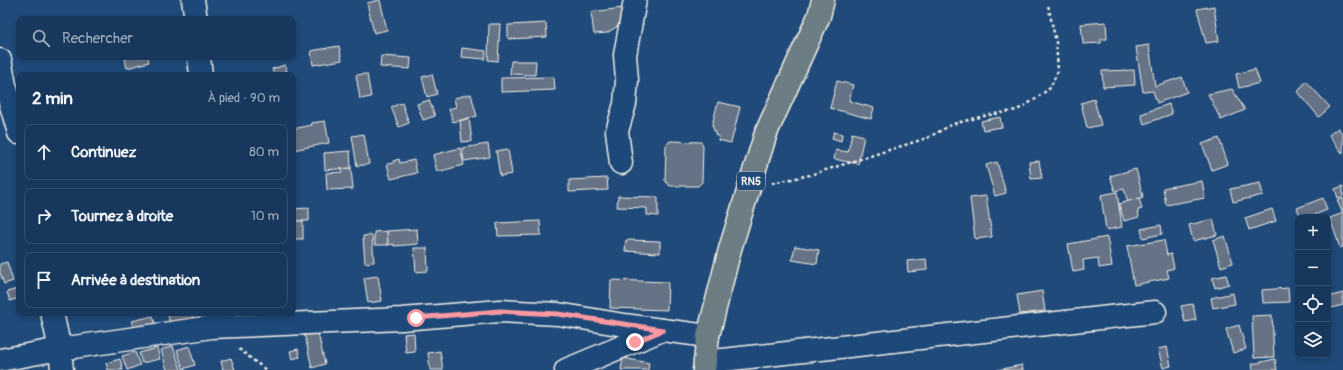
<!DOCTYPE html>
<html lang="fr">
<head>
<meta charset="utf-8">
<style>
  body { margin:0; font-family:Pangolin,sans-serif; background:#244365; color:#f1f3f6 }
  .controls { position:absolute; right:12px; bottom:12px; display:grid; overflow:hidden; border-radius:8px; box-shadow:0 2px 6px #0003 }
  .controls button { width:36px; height:36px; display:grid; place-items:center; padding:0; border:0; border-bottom:1px solid #365272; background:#17385c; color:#f1f3f6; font:20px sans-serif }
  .stop { position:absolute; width:12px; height:12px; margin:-9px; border:3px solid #ff9aa2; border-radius:50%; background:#fff }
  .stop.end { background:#ff9aa2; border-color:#fff; box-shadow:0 1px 4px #0008 }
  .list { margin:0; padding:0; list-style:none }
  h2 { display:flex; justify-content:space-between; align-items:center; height:52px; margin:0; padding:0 16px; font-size:17px }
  h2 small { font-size:13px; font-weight:400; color:#9eacbb }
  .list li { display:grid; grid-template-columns:26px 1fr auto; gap:12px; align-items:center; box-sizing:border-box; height:56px; margin:0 8px 8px; padding:0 8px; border:1px solid #365272; border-radius:8px }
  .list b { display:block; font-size:15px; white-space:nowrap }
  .list em { font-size:13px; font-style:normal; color:#9eacbb }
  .icon { flex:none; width:22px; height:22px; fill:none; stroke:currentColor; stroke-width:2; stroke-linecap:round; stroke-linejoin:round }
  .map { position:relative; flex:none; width:1343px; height:370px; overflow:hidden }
  .search { position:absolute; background:#17385c; box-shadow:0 2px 6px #0003; left:16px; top:16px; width:280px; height:44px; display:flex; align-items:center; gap:10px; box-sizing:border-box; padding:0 14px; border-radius:8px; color:#9eacbb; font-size:15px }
  .panel { position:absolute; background:#17385c; box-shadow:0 2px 6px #0003; left:16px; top:72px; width:280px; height:244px; border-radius:8px }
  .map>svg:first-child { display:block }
  .building { fill:#667285; stroke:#f4f1e8 }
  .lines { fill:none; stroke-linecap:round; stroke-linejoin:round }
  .minor-casing { stroke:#f4f1e8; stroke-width:25 }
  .highway-casing { stroke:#f4f1e8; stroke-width:25 }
  .path { stroke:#f4f1e8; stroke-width:2.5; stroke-dasharray:3 3; stroke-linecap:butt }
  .minor { stroke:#1f4a7a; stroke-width:22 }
  .highway { stroke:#6d7d84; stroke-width:22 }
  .route { stroke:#ff9aa2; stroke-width:5 }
  .labels { text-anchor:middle; stroke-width:3; stroke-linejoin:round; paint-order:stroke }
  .shield { fill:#1f4a7a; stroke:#b4bfc7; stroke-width:1 }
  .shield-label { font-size:11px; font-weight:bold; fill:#f4f1e8 }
</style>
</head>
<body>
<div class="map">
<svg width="1343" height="370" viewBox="0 0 1343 370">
  <rect width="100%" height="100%" fill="#1f4a7a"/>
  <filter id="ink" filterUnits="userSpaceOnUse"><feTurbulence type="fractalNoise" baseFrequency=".025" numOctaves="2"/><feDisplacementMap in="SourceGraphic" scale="8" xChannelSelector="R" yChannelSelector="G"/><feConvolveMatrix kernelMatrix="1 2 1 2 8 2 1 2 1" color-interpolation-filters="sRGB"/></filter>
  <g filter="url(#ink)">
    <g class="building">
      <polygon points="380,0 387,30 374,33 367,3"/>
      <polygon points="1214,6 1219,41 1206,43 1197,9"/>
      <polygon points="623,8 624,22 607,33 594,34 591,12"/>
      <polygon points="1106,22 1107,39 1101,39 1101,43 1083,44 1081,24"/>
      <polygon points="546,23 547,37 508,39 508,25"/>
      <polygon points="489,24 500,24 498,61 488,60"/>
      <polygon points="1149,45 1155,86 1182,77 1187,92 1157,103 1153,91 1143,92 1136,47"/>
      <polygon points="339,46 342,60 313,65 311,51"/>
      <polygon points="462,48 486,51 485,59 461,57"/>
      <polygon points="381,56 411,58 410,69 380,67"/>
      <polygon points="133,57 148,57 149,62 127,68 125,59"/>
      <polygon points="511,61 536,61 535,75 510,74"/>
      <polygon points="285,65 288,75 274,75 272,69"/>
      <polygon points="1255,69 1260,83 1239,88 1236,74"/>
      <polygon points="1134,70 1135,85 1103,87 1102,71"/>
      <polygon points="367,74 371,97 360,99 356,75"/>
      <polygon points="432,74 437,94 427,97 422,77"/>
      <polygon points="554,77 555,90 501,92 501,78"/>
      <polygon points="837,81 853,85 849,101 874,108 871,119 830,108"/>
      <polygon points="1306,81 1330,107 1319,117 1298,92"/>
      <polygon points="1232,89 1245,110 1221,120 1208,94"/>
      <polygon points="471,94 477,116 453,122 449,109 456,107 454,98"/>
      <polygon points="1094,99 1101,125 1087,128 1081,103"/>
      <polygon points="429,100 435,116 423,120 417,104"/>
      <polygon points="718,102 740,107 731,143 718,140 719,136 716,136 712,125"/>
      <polygon points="402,103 409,123 399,127 391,107"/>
      <polygon points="1169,104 1172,114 1144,124 1141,114"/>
      <polygon points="1000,117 1002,127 983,130 981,121"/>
      <polygon points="469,118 472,141 462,142 460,121"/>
      <polygon points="325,121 329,143 293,150 293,129 312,125 311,123"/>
      <polygon points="1338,128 1343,135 1343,154 1329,135"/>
      <polygon points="834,132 842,134 841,141 832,138"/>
      <polygon points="852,133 864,136 858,164 834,159 836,150 848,152"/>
      <polygon points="364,134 369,164 357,166 352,136"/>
      <polygon points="1219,138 1228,164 1212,170 1202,144"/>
      <polygon points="670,141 701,142 703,145 702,182 698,186 670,186 665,181 666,145"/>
      <polygon points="488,144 490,157 464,161 462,148"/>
      <polygon points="460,148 464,165 437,172 433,155"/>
      <polygon points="508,149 512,174 500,176 496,151"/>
      <polygon points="350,151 351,168 325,170 324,153"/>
      <polygon points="399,159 400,163 414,160 417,173 391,179 387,164 394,163 393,161"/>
      <polygon points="1039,161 1042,178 1031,179 1029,162"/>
      <polygon points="997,162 1006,193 995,196 986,165"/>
      <polygon points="351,168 353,189 327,190 326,173 342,172 342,169"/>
      <polygon points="1136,169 1143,197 1128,202 1124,189 1115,191 1110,176"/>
      <polygon points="607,178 608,190 569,192 569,180"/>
      <polygon points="1202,181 1205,198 1166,205 1163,188"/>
      <polygon points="1260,183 1263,195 1233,202 1230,189"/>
      <polygon points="1343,186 1343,196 1338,198 1335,189"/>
      <polygon points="1117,192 1122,227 1106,230 1101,195"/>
      <polygon points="618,196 658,197 658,216 647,215 647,208 617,207"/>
      <polygon points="986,196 992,237 975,239 970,198"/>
      <polygon points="1139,198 1142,209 1138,210 1139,217 1124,221 1119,204"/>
      <polygon points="1323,198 1327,210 1309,217 1301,217 1297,208"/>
      <polygon points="1343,198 1343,212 1342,212 1337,200"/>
      <polygon points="309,208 309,221 293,221 293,209"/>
      <polygon points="1272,209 1276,221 1249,230 1245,218"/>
      <polygon points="1343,213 1343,246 1340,248 1330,218"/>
      <polygon points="1213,219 1217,235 1193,241 1189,225"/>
      <rect x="293" y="221" width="10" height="18"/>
      <polygon points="540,221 541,235 498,236 497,223"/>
      <polygon points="1161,225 1162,234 1143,238 1141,229"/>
      <polygon points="417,229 418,244 394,246 394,244 388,245 387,231"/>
      <polygon points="387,231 388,245 375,245 374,232"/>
      <polygon points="372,235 374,262 365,263 363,236"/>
      <polygon points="1225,236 1233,263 1221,267 1213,240"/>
      <polygon points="1107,237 1112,266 1099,268 1098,258 1083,260 1084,270 1073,272 1068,244"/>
      <polygon points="626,240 660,241 660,253 625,251"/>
      <polygon points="1164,240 1167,255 1171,254 1174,268 1167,270 1169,278 1134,285 1127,246"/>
      <polygon points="795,246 819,250 817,264 792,260"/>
      <polygon points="414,248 427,248 428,271 416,272"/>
      <polygon points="926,259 927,270 908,272 907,261"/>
      <polygon points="7,262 13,281 4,284 0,273 0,264"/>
      <polygon points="1226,275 1229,284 1215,288 1212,278"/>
      <polygon points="378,276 382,301 368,303 364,278"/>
      <polygon points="611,280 668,282 667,310 610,308"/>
      <polygon points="1288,288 1289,302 1263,303 1262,290"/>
      <polygon points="17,289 19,298 10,301 7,292"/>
      <polygon points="1042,291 1045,311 1020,314 1017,295"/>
      <polygon points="1233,293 1235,304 1213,308 1211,298"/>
      <polygon points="1343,293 1343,305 1328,309 1328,297"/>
      <polygon points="1193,304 1196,320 1185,322 1181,306"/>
      <polygon points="176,313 192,313 194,322 170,326 168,314"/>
      <polygon points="1272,315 1274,357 1254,358 1252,316"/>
      <polygon points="153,316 156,328 135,334 132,321"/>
      <polygon points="1239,325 1246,349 1233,353 1226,329"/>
      <polygon points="317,329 325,364 312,368 304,332"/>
      <polygon points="414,333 415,352 406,353 404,334"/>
      <polygon points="173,346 181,370 167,370 161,350"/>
      <polygon points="189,346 195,365 183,369 177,350"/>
      <polygon points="1167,347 1171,366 1163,368 1158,349"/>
      <polygon points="157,348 160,359 142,363 139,353"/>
      <polygon points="298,349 300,357 292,359 290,351"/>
      <polygon points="440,351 443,370 430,370 428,353"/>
      <polygon points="135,352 140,365 127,370 122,356"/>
      <polygon points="231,358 235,370 223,370 221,361"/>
      <polygon points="623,358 649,363 648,370 621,370"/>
      <polygon points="120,359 123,370 108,370 106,363"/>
      <polygon points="1275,359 1277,370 1253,370 1252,364"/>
      <polygon points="1022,365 1023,370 997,370"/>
    </g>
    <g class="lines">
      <g class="minor-casing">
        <g id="minor">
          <polyline points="193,0 196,19"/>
          <polyline points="199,57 201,75"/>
          <polyline points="0,60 5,85 19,133"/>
          <polyline points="621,163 617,131 625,104 627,80 625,55 635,0"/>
          <polyline points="52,313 60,349 62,370"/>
          <polyline points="0,360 60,349 212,327 402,319 500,311 558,314 624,325 708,336"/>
          <polyline points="705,362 1155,312"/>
          <polyline points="566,370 662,330"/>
        </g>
      </g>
      <g class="highway-casing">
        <polyline id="highway" points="704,370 708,336 730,249 766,133 819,16 823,0"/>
      </g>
      <g class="path">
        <polyline points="117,75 118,74"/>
        <polyline points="772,183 810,175 927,138 953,124 984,116 1017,110 1034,100 1050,88 1058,71 1056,42 1048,5"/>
        <polyline points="239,349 266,370"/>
      </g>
      <use href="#minor" class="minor"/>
      <use href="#highway" class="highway"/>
    </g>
  </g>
  <g class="lines" filter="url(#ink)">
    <polyline class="route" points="416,318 500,311 558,314 663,330 635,342"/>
  </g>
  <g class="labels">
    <rect class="shield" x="737" y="172" width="28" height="18" rx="3"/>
    <g class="shield-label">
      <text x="751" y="185">RN5</text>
    </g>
  </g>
</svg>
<div class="controls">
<button>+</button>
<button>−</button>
<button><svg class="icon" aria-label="locate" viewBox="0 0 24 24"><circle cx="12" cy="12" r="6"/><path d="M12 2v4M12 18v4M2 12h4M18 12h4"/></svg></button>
<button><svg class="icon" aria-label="layers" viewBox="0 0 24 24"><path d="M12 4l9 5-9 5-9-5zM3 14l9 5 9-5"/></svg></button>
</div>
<div class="stop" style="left:416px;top:318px"></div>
<div class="stop end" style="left:635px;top:342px"></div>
<div class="search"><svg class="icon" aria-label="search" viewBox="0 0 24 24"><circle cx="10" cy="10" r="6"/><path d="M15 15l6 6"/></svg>Rechercher</div>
<section class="panel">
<h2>2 min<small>À pied · 90 m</small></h2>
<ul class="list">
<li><svg class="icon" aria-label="ahead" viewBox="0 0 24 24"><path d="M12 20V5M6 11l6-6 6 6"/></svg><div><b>Continuez</b></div><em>80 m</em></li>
<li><svg class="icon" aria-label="right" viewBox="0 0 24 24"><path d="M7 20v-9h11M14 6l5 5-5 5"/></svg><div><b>Tournez à droite</b></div><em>10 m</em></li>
<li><svg class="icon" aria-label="arrive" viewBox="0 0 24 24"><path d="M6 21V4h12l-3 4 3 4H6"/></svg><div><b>Arrivée à destination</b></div></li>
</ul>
</section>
</div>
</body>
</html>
